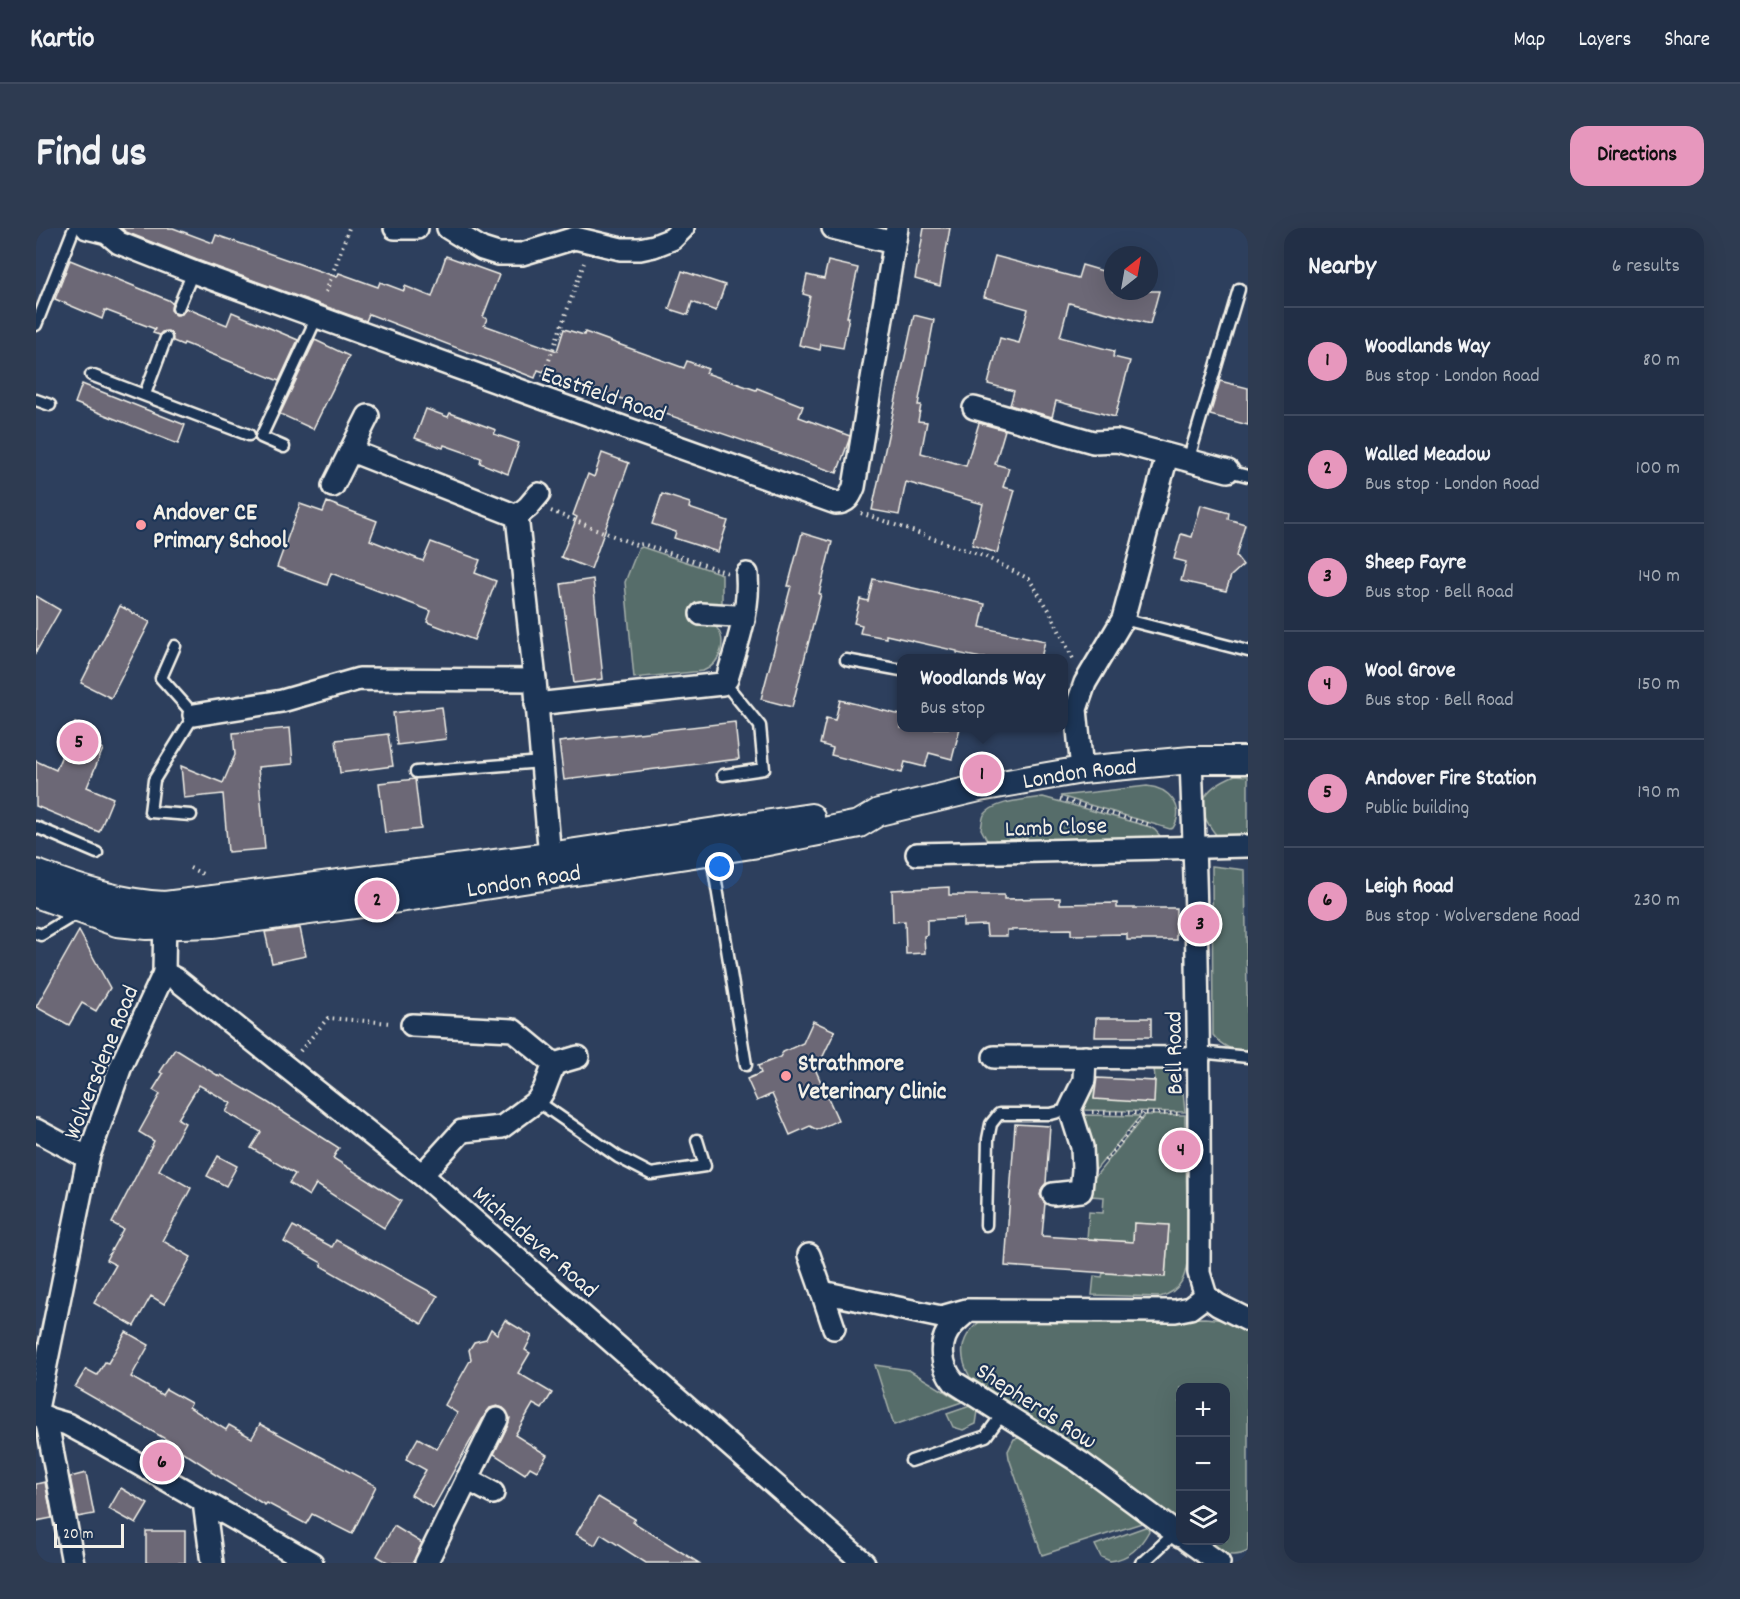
<!DOCTYPE html>
<html lang="en">
<head>
<meta charset="utf-8">
<style>
  body { margin:0; font-family:Dekko,sans-serif; background:#2e3b51; color:#f1f3f6 }
  .controls { position:absolute; right:18px; bottom:18px; display:grid; overflow:hidden; border-radius:12px; box-shadow:0 6px 24px #0002 }
  .controls button { width:54px; height:54px; display:grid; place-items:center; padding:0; border:0; border-bottom:2px solid #3f4a5f; background:#222f46; color:#f1f3f6; font:30px sans-serif }
  .compass { position:absolute; left:1068px; top:18px; width:54px; height:54px; border-radius:50%; background:#222f46; box-shadow:0 6px 24px #0002; rotate:31deg }
  .scale { position:absolute; left:18px; bottom:15px; width:70px; box-sizing:border-box; padding-left:6px; border:3px solid #f4f1e8; border-top:0; font-size:16px; line-height:21px; white-space:nowrap; color:#f4f1e8; -webkit-text-stroke:4px #1d3557; paint-order:stroke }
  .you { position:absolute; left:684px; top:639px; width:21px; height:21px; margin:-15px; border:4px solid #fff; border-radius:50%; background:#1a73e8; box-shadow:0 0 0 9px #1a73e833 }
  .badge { display:grid; place-items:center; width:39px; height:39px; border-radius:50%; background:#e797bd; color:#111; font-size:20px; font-weight:700 }
  .pin { position:absolute; translate:-50% -50%; border:3px solid #fff; box-shadow:0 2px 6px #0006 }
  .popup { position:absolute; left:861px; top:426px; width:171px; height:78px; box-sizing:border-box; display:grid; place-content:center; border-radius:12px; background:#222f46; filter:drop-shadow(0 2px 4px #0005); font-size:20px; white-space:nowrap; color:#a2a9b3 }
  .popup b { font-size:22px; color:#f1f3f6 }
  .popup::after { content:''; position:absolute; left:50%; top:100%; margin-left:-12px; border:12px solid transparent; border-top-color:#222f46 }
  .list { margin:0; padding:0; list-style:none }
  h2 { display:flex; justify-content:space-between; align-items:center; height:78px; margin:0; padding:0 24px; font-size:26px }
  h2 small { font-size:20px; font-weight:400; color:#a2a9b3 }
  .list li { display:grid; grid-template-columns:39px 1fr auto; gap:18px; align-items:center; box-sizing:border-box; height:108px; padding:0 24px; border-top:2px solid #3f4a5f }
  .list b { display:block; font-size:22px; white-space:nowrap }
  .list p { margin:0; font-size:20px; white-space:nowrap; color:#a2a9b3 }
  .list em { font-size:20px; font-style:normal; color:#a2a9b3 }
  .icon { flex:none; width:33px; height:33px; fill:none; stroke:currentColor; stroke-width:2; stroke-linecap:round; stroke-linejoin:round }
  .map { position:relative; flex:none; width:1212px; height:1335px; overflow:hidden; border-radius:18px }
  header { display:flex; align-items:center; gap:36px; box-sizing:border-box; height:84px; padding:0 30px; background:#222f46; border-bottom:2px solid #3f4a5f }
  header strong { font-size:28px }
  nav { display:flex; gap:33px; margin-inline-start:auto; font-size:21px }
  .intro { display:flex; align-items:center; justify-content:space-between; box-sizing:border-box; height:144px; padding:0 36px }
  h1 { margin:0; font-size:42px }
  .button { padding:15px 27px; border-radius:18px; background:#e797bd; color:#111; font-size:21px; font-weight:700 }
  main { display:flex; gap:36px; padding:0 36px }
  aside { flex:1; background:#222f46; border-radius:18px; box-shadow:0 6px 24px #0002 }
  .map>svg:first-child { display:block }
  .green { fill:#566d6a; stroke:#a5afa9; stroke-width:1.5 }
  .building { fill:#6c6876; stroke:#f4f1e8; stroke-width:1.5 }
  .lines { fill:none; stroke-linecap:round; stroke-linejoin:round }
  .service-casing { stroke:#f4f1e8; stroke-width:15 }
  .minor-casing { stroke:#f4f1e8; stroke-width:26 }
  .tertiary-casing { stroke:#f4f1e8; stroke-width:30 }
  .path { stroke:#f4f1e8; stroke-width:4; stroke-dasharray:1.5 4.5; stroke-linecap:butt }
  .service { stroke:#1d3557; stroke-width:10 }
  .minor { stroke:#1d3557; stroke-width:21 }
  .tertiary { stroke:#1d3557; stroke-width:26 }
  .poi-dot { fill:#ff9aa2; stroke:#1d3557; stroke-width:2 }
  .labels { text-anchor:middle; stroke-width:4.5; stroke-linejoin:round; paint-order:stroke }
  .street-label { font-size:24px; fill:#f4f1e8; stroke:#1d3557 }
  .poi-label { font-size:24px; font-weight:bold; fill:#f4f1e8; stroke:#1d3557; text-anchor:start }
</style>
</head>
<body>
<header>
<strong>Kartio</strong>
<nav><a>Map</a><a>Layers</a><a>Share</a></nav>
</header>
<div class="intro"><h1>Find us</h1><a class="button">Directions</a></div>
<main>
<div class="map">
<svg width="1212" height="1335" viewBox="0 0 1212 1335">
  <rect width="100%" height="100%" fill="#2d3f5d"/>
  <filter id="ink" filterUnits="userSpaceOnUse"><feTurbulence type="fractalNoise" baseFrequency=".0167" numOctaves="2"/><feDisplacementMap in="SourceGraphic" scale="12" xChannelSelector="R" yChannelSelector="G"/><feConvolveMatrix kernelMatrix="1 2 1 2 8 2 1 2 1" color-interpolation-filters="sRGB"/></filter>
  <g filter="url(#ink)">
    <g class="green">
      <path d="M606,319L686,346V375L660,378L661,395L677,396C693,410 686,435 667,443L598,450L589,354L602,321Z"/>
      <path d="M1199,547L1212,548V609L1181,608C1156,578 1165,561 1199,547Z"/>
      <path d="M1111,558C1133,560 1150,579 1137,600L1134,601L1024,568Z"/>
      <path d="M1007,569L1114,599L1119,602L1126,610L952,614L945,601C946,597 946,591 948,587C960,572 990,572 1007,569Z"/>
      <path d="M1176,638L1209,642L1212,825C1197,822 1186,819 1177,807Z"/>
      <path d="M1118,839L1137,845L1134,849L1147,863L1149,884L1046,882C1045,868 1050,862 1059,853L1058,870L1119,853Z"/>
      <path d="M1048,887L1104,888L1054,949C1055,927 1057,908 1048,887Z"/>
      <path d="M1109,887H1149V913H1142V930L1150,931L1152,1027C1150,1048 1146,1063 1124,1069L1056,1067L1058,1048L1066,1049L1067,1045L1129,1049L1133,998L1098,995L1097,1014L1051,1011L1053,984L1067,985L1068,969L1054,968V955Z"/>
      <path d="M1169,1090L1198,1093L1212,1100V1323C1194,1333 1181,1322 1166,1313L1190,1312V1160H1144V1297L1037,1218L934,1149C921,1126 925,1107 946,1092Z"/>
      <polygon points="839,1137 873,1142 926,1174 858,1197"/>
      <polygon points="934,1178 942,1183 940,1196 927,1202 917,1199 911,1186"/>
      <polygon points="987,1209 1039,1242 1106,1295 1006,1327 973,1230 972,1223 978,1211"/>
      <path d="M1112,1298L1113,1303C1104,1319 1093,1331 1074,1333L1065,1329L1059,1317Z"/>
    </g>
    <g class="building">
      <polygon points="85,0 137,0 177,15 180,7 301,49 303,45 342,59 344,54 368,63 369,58 396,69 410,28 463,47 447,89 451,91 448,97 521,123 528,101 548,107 549,104 648,140 651,133 672,141 670,145 720,162 721,160 767,178 763,189 814,208 813,212 801,245 502,142 499,150 333,86 330,93 161,32 90,4"/>
      <polygon points="888,0 914,0 904,58 879,51"/>
      <polygon points="959,28 1042,50 1046,37 1077,46 1077,63 1123,63 1114,96 1033,75 1024,109 1078,123 1077,129 1094,133 1079,189 1020,173 1016,189 974,177 978,163 952,156 964,110 983,115 992,81 948,69"/>
      <polygon points="34,32 132,72 136,75 135,82 140,87 146,86 150,80 191,97 196,84 262,112 243,153 148,115 147,117 137,113 136,106 132,103 126,104 123,107 117,105 119,101 69,82 66,91 19,71"/>
      <polygon points="792,33 822,40 811,89 813,89 807,120 785,116 784,122 763,117 774,68 767,66 771,47 788,51"/>
      <polygon points="646,43 689,57 680,83 656,74 652,87 633,81"/>
      <polygon points="878,87 898,92 882,177 885,177 882,193 891,194 885,225 930,238 943,195 969,202 959,236 973,240 967,259 979,262 961,325 936,317 947,276 870,254 863,287 836,282"/>
      <polygon points="279,112 313,128 277,201 244,186"/>
      <polygon points="1184,153 1212,160 1212,197 1174,187"/>
      <polygon points="46,156 149,197 142,216 39,175"/>
      <polygon points="390,181 412,189 414,185 460,202 458,206 483,215 472,246 444,235 445,230 408,217 407,220 379,210"/>
      <polygon points="566,225 593,235 555,341 525,329 541,289 537,287 552,246 558,249"/>
      <polygon points="626,266 654,275 653,280 692,293 682,324 638,310 640,304 616,296"/>
      <polygon points="291,274 341,293 334,312 387,333 395,314 444,332 439,345 460,353 438,412 391,394 395,383 295,345 291,357 241,339 264,276 287,284"/>
      <polygon points="1165,277 1193,285 1192,291 1209,296 1200,328 1207,337 1195,348 1190,363 1145,353 1150,334 1138,331 1145,306 1156,309"/>
      <polygon points="766,305 796,314 783,366 785,366 756,479 725,471 755,358 752,358"/>
      <polygon points="557,351 567,451 538,455 525,356"/>
      <polygon points="837,351 949,376 944,399 1009,413 1005,430 945,430 921,425 921,423 850,407 850,410 824,405 826,397 818,395 824,371 832,373"/>
      <polygon points="0,368 24,382 0,424"/>
      <polygon points="84,378 114,394 75,470 45,455"/>
      <polygon points="804,472 865,487 865,500 924,500 916,531 893,525 889,539 869,534 866,545 795,527 797,520 784,516 790,490 799,492"/>
      <polygon points="406,479 410,511 361,517 357,485"/>
      <polygon points="699,494 703,531 528,552 523,514"/>
      <polygon points="39,495 58,503 53,516 67,521 51,559 77,570 63,604 0,578 0,533 20,542"/>
      <polygon points="254,500 257,536 222,539 229,621 192,624 187,566 148,570 145,538 187,555 199,527 197,505"/>
      <polygon points="352,506 357,538 304,545 300,512"/>
      <polygon points="379,551 385,601 349,605 343,555"/>
      <polygon points="913,659 913,667 968,667 968,671 1024,670 1024,676 1081,675 1081,680 1140,680 1140,712 1091,712 1091,706 1035,707 1035,701 971,702 971,708 951,708 950,697 927,698 927,690 891,692 891,707 888,708 889,725 870,726 869,693 857,694 856,662"/>
      <polygon points="264,700 270,728 236,735 229,704"/>
      <polygon points="43,703 74,760 60,783 46,775 33,797 0,779"/>
      <polygon points="1060,790 1115,790 1115,809 1059,809"/>
      <polygon points="777,793 799,803 780,843 802,892 781,902 774,898 754,907 736,866 721,873 711,851 725,845 722,838 744,829 747,824 767,815"/>
      <polygon points="139,821 184,849 185,847 231,874 303,920 297,930 365,973 348,1000 280,956 273,968 253,955 259,946 215,920 225,904 190,884 195,875 163,857 142,891 149,895 123,942 155,960 127,1013 155,1029 128,1076 115,1068 98,1098 58,1075 80,1037 70,1032 87,1001 76,995 118,913 103,904 124,866 117,862 127,846 124,844"/>
      <polygon points="1061,850 1119,853 1118,875 1058,871"/>
      <polygon points="979,896 1014,898 1010,955 1006,960 1004,967 1009,975 1006,1008 1097,1014 1098,995 1133,997 1129,1049 969,1038"/>
      <polygon points="182,928 201,938 190,958 171,948"/>
      <polygon points="257,998 296,1019 300,1012 402,1068 386,1096 285,1038 286,1035 248,1014"/>
      <polygon points="469,1092 496,1108 489,1122 494,1125 482,1145 516,1165 506,1181 497,1176 479,1207 511,1227 501,1243 494,1239 489,1246 458,1226 472,1197 474,1190 467,1180 461,1178 454,1180 450,1185 397,1280 375,1267 390,1242 370,1231 382,1210 401,1221 421,1185 409,1177 435,1131 433,1122 438,1114 450,1111 455,1101 461,1106"/>
      <polygon points="90,1104 113,1117 95,1149 126,1167 130,1161 155,1175 153,1179 190,1202 193,1197 216,1210 224,1196 340,1258 316,1306 276,1286 270,1296 231,1275 229,1277 175,1244 175,1242 139,1219 140,1217 39,1159 50,1141 61,1147 69,1134 72,1135"/>
      <polygon points="50,1245 58,1286 42,1289 34,1249"/>
      <polygon points="9,1254 16,1290 0,1293 0,1256"/>
      <polygon points="85,1260 112,1276 100,1296 73,1281"/>
      <polygon points="562,1269 599,1291 597,1294 663,1335 610,1335 565,1306 559,1317 540,1306"/>
      <polygon points="358,1298 386,1315 377,1335 353,1335 341,1328"/>
      <rect x="110" y="1303" width="39" height="32"/>
    </g>
    <g class="lines">
      <g class="service-casing">
        <g id="service">
          <polyline points="142,80 157,44"/>
          <polyline points="0,97 38,0"/>
          <polyline points="55,147 213,207"/>
          <polyline points="109,166 130,110"/>
          <polyline points="0,172 14,177"/>
          <polyline points="248,219 225,209 281,89"/>
          <polyline points="1152,233 1203,61"/>
          <polyline points="1192,243 1212,248"/>
          <polyline points="1087,391 1212,423"/>
          <polyline points="139,418 125,450 158,487 118,552 114,584 155,587"/>
          <polyline points="810,432 865,442"/>
          <polyline points="380,544 506,534"/>
          <polyline points="687,547 728,541 724,498 688,454"/>
          <polyline points="0,599 61,625"/>
          <polyline points="675,623 710,837"/>
          <polyline points="0,705 5,707 43,684"/>
          <polyline points="1163,824 1212,829"/>
          <polyline points="501,873 582,929 615,946 669,938 661,912"/>
          <polyline points="950,997 952,911 955,896 963,886 1015,886 1034,881"/>
          <polyline points="875,1233 950,1208 967,1185"/>
          <polyline points="1105,1335 1109,1333 1140,1304"/>
        </g>
      </g>
      <g class="minor-casing">
        <g id="minor">
          <path d="M51,0L71,5L83,15L157,44L500,168L800,275C811,275 814,269 818,259L861,0"/>
          <polyline points="359,0 381,0"/>
          <polyline points="412,0 446,21 462,26 486,26 539,10 585,21 604,21 618,18 636,11 647,0"/>
          <polyline points="797,0 858,15"/>
          <polyline points="938,180 1057,214 1081,213 1192,243"/>
          <polyline points="315,223 481,288 499,452 515,642"/>
          <polyline points="297,258 332,188"/>
          <polyline points="481,288 492,279 503,266"/>
          <polyline points="665,386 699,388 708,392"/>
          <path d="M500,476L686,456L691,451C701,416 714,383 711,346"/>
          <polyline points="158,487 246,473 323,451 499,452"/>
          <path d="M1155,532C1162,703 1164,874 1163,1045L1170,1068L1182,1077L1212,1092"/>
          <polyline points="1046,542 1040,481 1049,455 1087,391 1131,228"/>
          <polyline points="881,626 1212,618"/>
          <polyline points="128,745 140,751 386,947 828,1335"/>
          <polyline points="376,797 477,802 518,836 508,862 501,873 466,899 426,903 386,947"/>
          <polyline points="958,829 1163,830"/>
          <polyline points="518,836 542,829"/>
          <polyline points="0,902 52,930"/>
          <polyline points="1017,966 1045,963 1047,942 1046,919 1034,881 1048,852 1049,829"/>
          <polyline points="773,1027 786,1064 905,1089 930,1082"/>
          <polyline points="786,1064 798,1100"/>
          <polyline points="0,1186 52,930 85,838 128,745 129,681"/>
          <polyline points="0,1187 31,1196 57,1210 276,1335"/>
          <polyline points="10,1189 37,1335"/>
          <polyline points="431,1251 457,1265"/>
          <polyline points="168,1274 176,1335"/>
          <path d="M1144,1308L1045,1235L918,1154C905,1139 901,1114 916,1098C921,1092 928,1087 933,1082L1139,1083L1154,1080L1170,1068"/>
          <polyline points="1151,1312 1183,1335"/>
          <polyline points="390,1335 461,1191"/>
        </g>
      </g>
      <g class="tertiary-casing">
        <g id="tertiary">
          <path d="M0,645C42,661 84,675 129,677L514,628L775,589"/>
          <path id="s1" d="M0,666L81,695L111,698L177,696L356,672L716,617L823,596L843,584L943,560L1046,542L1155,532H1212"/>
        </g>
      </g>
      <g class="path">
        <polyline points="290,64 313,0"/>
        <polyline points="507,149 548,35"/>
        <polyline points="515,283 600,317 607,316 692,345"/>
        <polyline points="825,285 950,329 993,351 1013,382 1038,433"/>
        <polyline points="1024,571 1115,597"/>
        <polyline points="154,640 169,647"/>
        <polyline points="264,823 292,790 355,795"/>
        <polyline points="1056,884 1142,886"/>
        <polyline points="1069,933 1108,886"/>
      </g>
      <use href="#service" class="service"/>
      <use href="#minor" class="minor"/>
      <use href="#tertiary" class="tertiary"/>
    </g>
  </g>
  <g class="poi-dot">
    <circle cx="105" cy="297" r="6"/>
    <circle cx="750" cy="848" r="6"/>
  </g>
  <g class="labels">
    <g class="street-label">
      <text transform="translate(568 165) rotate(19)" y="8">Eastfield Road</text>
      <text dy="8" stroke="none"><textPath href="#s1" startOffset="1064">London Road</textPath></text>
      <text transform="translate(1020 598) rotate(-2)" y="8">Lamb Close</text>
      <text dy="8" stroke="none"><textPath href="#s1" startOffset="496">London Road</textPath></text>
      <text transform="translate(1137 825) rotate(-91)" y="8">Bell Road</text>
      <text transform="translate(64 834) rotate(-68)" y="8">Wolversdene Road</text>
      <text transform="translate(500 1013) rotate(41)" y="8">Micheldever Road</text>
      <text transform="translate(1001 1177) rotate(33)" y="8">Shepherds Row</text>
    </g>
    <g class="poi-label">
      <text x="117" y="291">Andover CE<tspan x="117" dy="28">Primary School</tspan></text>
      <text x="762" y="842">Strathmore<tspan x="762" dy="28">Veterinary Clinic</tspan></text>
    </g>
  </g>
</svg>
<div class="controls">
<button>+</button>
<button>−</button>
<button><svg class="icon" aria-label="layers" viewBox="0 0 24 24"><path d="M12 4l9 5-9 5-9-5zM3 14l9 5 9-5"/></svg></button>
</div>
<svg class="compass" viewBox="-18 -18 36 36"><path d="M0-13l5 13h-10z" fill="#e53935"/><path d="M0 13l5-13h-10z" fill="#a2a9b3"/></svg>
<div class="scale">20 m</div>
<div class="you"></div>
<div class="pin badge" style="left:946px;top:546px">1</div>
<div class="popup"><b>Woodlands Way</b>Bus stop</div>
<div class="pin badge" style="left:341px;top:672px">2</div>
<div class="pin badge" style="left:1164px;top:696px">3</div>
<div class="pin badge" style="left:1145px;top:922px">4</div>
<div class="pin badge" style="left:43px;top:514px">5</div>
<div class="pin badge" style="left:126px;top:1234px">6</div>
</div>
<aside>
<h2>Nearby<small>6 results</small></h2>
<ul class="list">
<li><span class="badge">1</span><div><b>Woodlands Way</b><p>Bus stop · London Road</p></div><em>80 m</em></li>
<li><span class="badge">2</span><div><b>Walled Meadow</b><p>Bus stop · London Road</p></div><em>100 m</em></li>
<li><span class="badge">3</span><div><b>Sheep Fayre</b><p>Bus stop · Bell Road</p></div><em>140 m</em></li>
<li><span class="badge">4</span><div><b>Wool Grove</b><p>Bus stop · Bell Road</p></div><em>150 m</em></li>
<li><span class="badge">5</span><div><b>Andover Fire Station</b><p>Public building</p></div><em>190 m</em></li>
<li><span class="badge">6</span><div><b>Leigh Road</b><p>Bus stop · Wolversdene Road</p></div><em>230 m</em></li>
</ul>
</aside>
</main>
</body>
</html>
